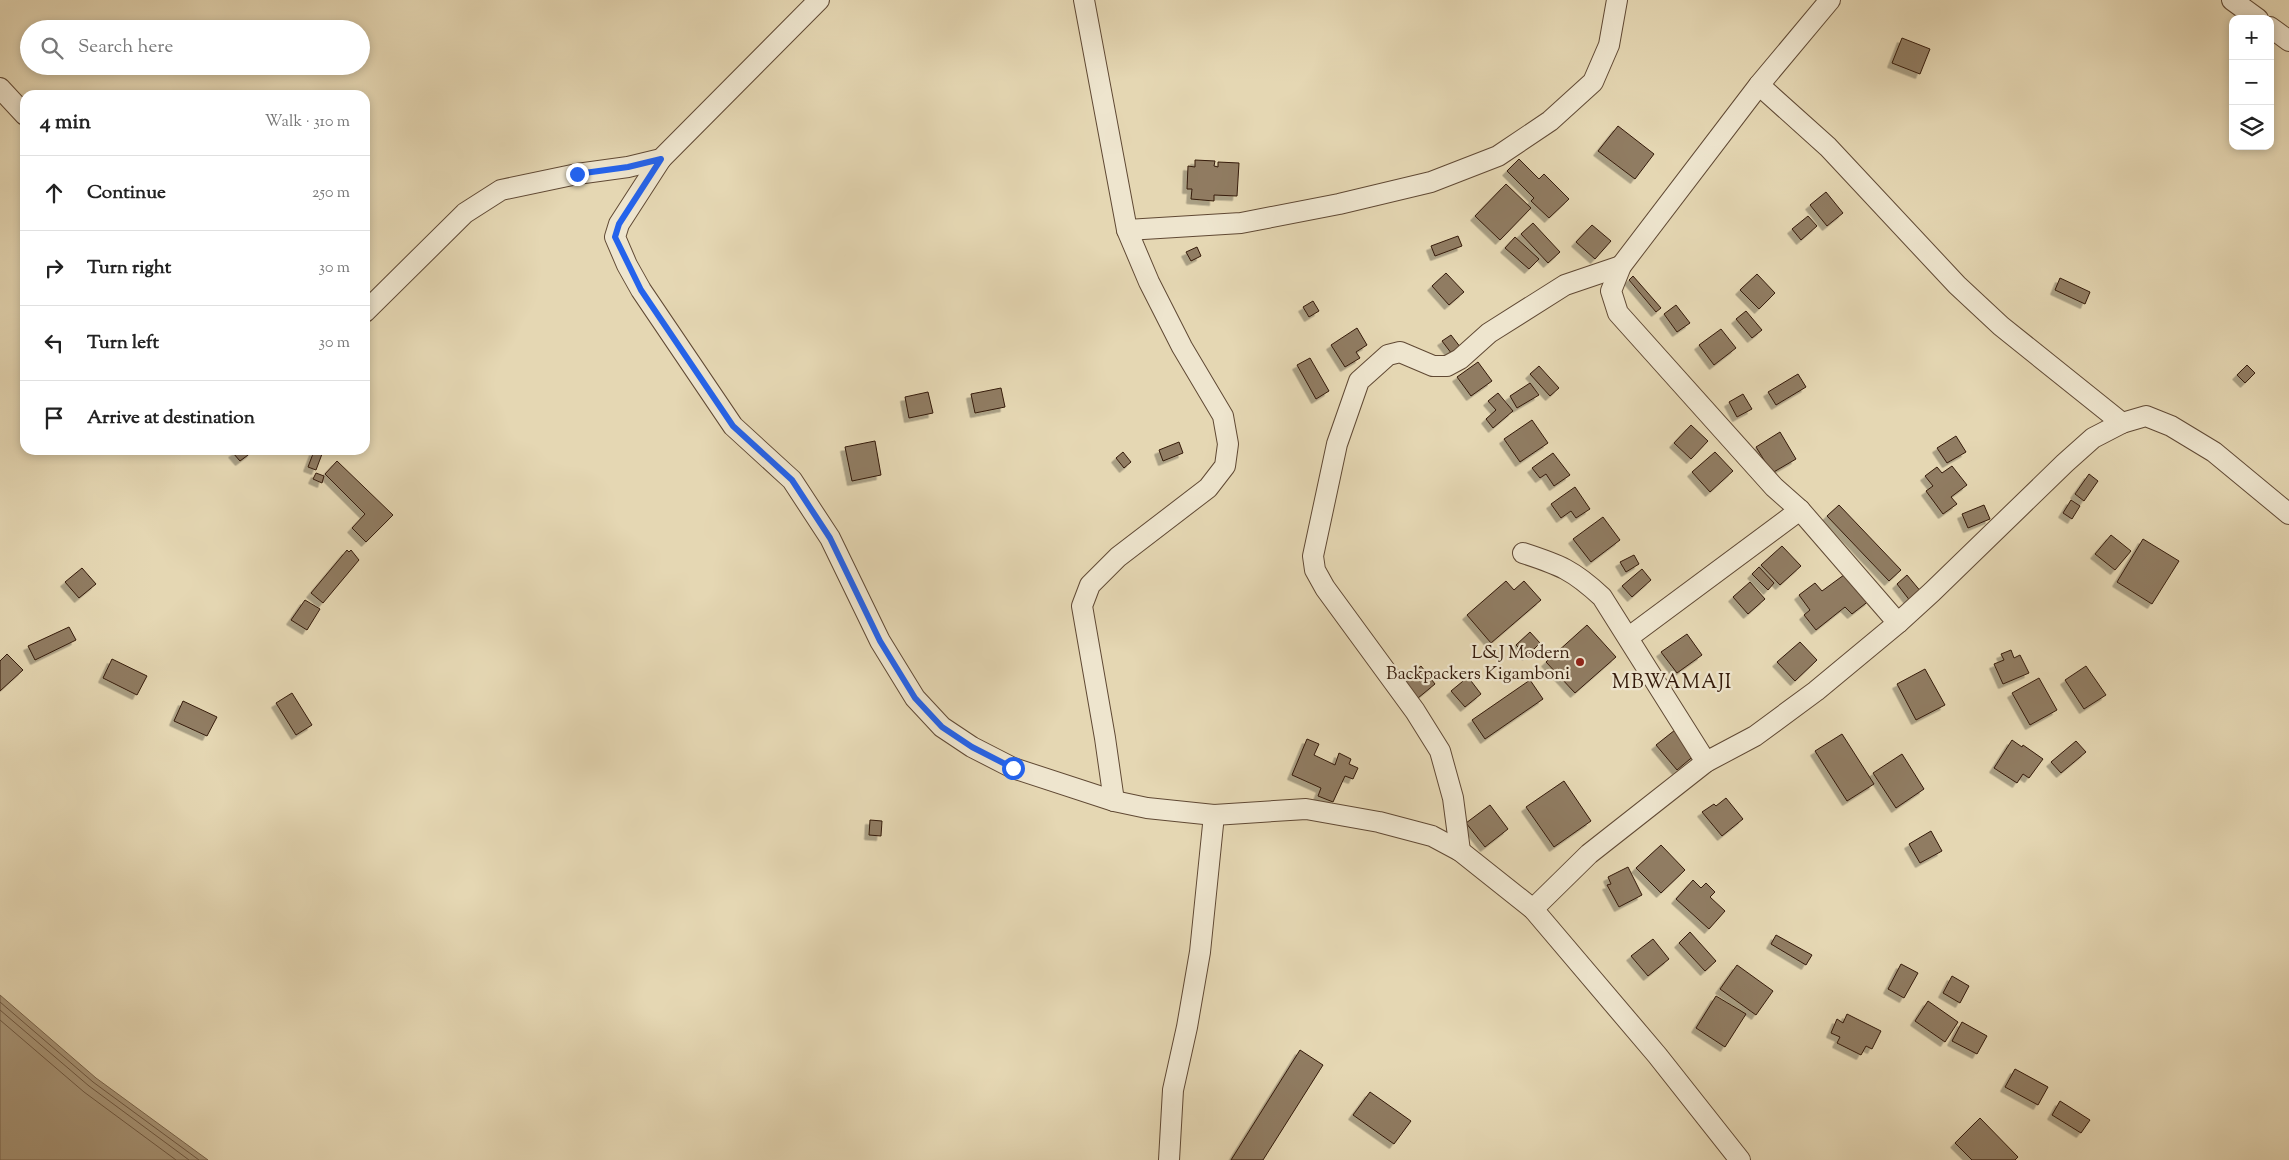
<!DOCTYPE html>
<html lang="en">
<head>
<meta charset="utf-8">
<style>
  body { margin:0; font-family:"Sorts Mill Goudy",serif; background:#f6f6f6; color:#222 }
  .controls { position:absolute; right:15px; top:15px; display:grid; overflow:hidden; border-radius:10px; box-shadow:0 2px 8px #0003 }
  .controls button { width:45px; height:45px; display:grid; place-items:center; padding:0; border:0; border-bottom:1px solid #e0e0e0; background:#fff; color:#222; font:25px sans-serif }
  .stop { position:absolute; width:15px; height:15px; margin:-11px; border:4px solid #2563eb; border-radius:50%; background:#fff }
  .stop.end { background:#2563eb; border-color:#fff; box-shadow:0 1px 5px #0008 }
  .list { margin:0; padding:0; list-style:none }
  h2 { display:flex; justify-content:space-between; align-items:center; height:65px; margin:0; padding:0 20px; font-size:21px }
  h2 small { font-size:16px; font-weight:400; color:#767676 }
  .list li { display:grid; grid-template-columns:32px 1fr auto; gap:15px; align-items:center; box-sizing:border-box; height:75px; padding:0 20px; border-top:1px solid #e0e0e0 }
  .list b { display:block; font-size:19px; white-space:nowrap }
  .list em { font-size:16px; font-style:normal; color:#767676 }
  .icon { flex:none; width:28px; height:28px; fill:none; stroke:currentColor; stroke-width:2; stroke-linecap:round; stroke-linejoin:round }
  .map { position:relative; flex:none; width:2289px; height:1160px; overflow:hidden }
  .search { position:absolute; background:#fff; box-shadow:0 2px 8px #0003; left:20px; top:20px; width:350px; height:55px; display:flex; align-items:center; gap:12px; box-sizing:border-box; padding:0 18px; border-radius:28px; color:#767676; font-size:19px }
  .panel { position:absolute; background:#fff; box-shadow:0 2px 8px #0003; left:20px; top:90px; width:350px; height:365px; border-radius:15px }
  .map>svg:first-child { display:block }
  .water { fill:#a9977a; stroke:#7a654d }
  .lines { fill:none; stroke-linecap:round; stroke-linejoin:round }
  .shore { stroke:#6e5842; stroke-width:1 }
  .building { fill:#907c62; stroke:#341a0a; filter:url(#shadow) }
  .minor-casing { stroke:#604934; stroke-width:22 }
  .minor { stroke:#eee5ce; stroke-width:20 }
  .route { stroke:#2563eb; stroke-width:6 }
  .poi-dot { fill:#8f2418; stroke:#eee5ce; stroke-width:2 }
  .labels { text-anchor:middle; stroke-width:4.5; stroke-linejoin:round; paint-order:stroke }
  .poi-label { font-size:18px; fill:#341a0a; stroke:#eee5ce; text-anchor:end }
  .quarter-label { font-size:20px; letter-spacing:1px; fill:#341a0a; stroke:#eee5ce }
</style>
</head>
<body>
<div class="map">
<svg width="2289" height="1160" viewBox="0 0 2289 1160">
  <defs>
    <filter id="shadow"><feDropShadow dx="-4.5" dy="4.5" stdDeviation="0" flood-color="#0004"/></filter>
  </defs>
  <rect width="100%" height="100%" fill="#e5d7b3"/>
  <filter id="stains"><feTurbulence type="fractalNoise" baseFrequency=".004" numOctaves="4"/><feColorMatrix values="0 0 0 0 .2 0 0 0 0 .09 0 0 0 0 .02 0 0 0 .5 -.17"/></filter>
  <radialGradient id="worn" r=".72"><stop offset=".6" stop-color="#630" stop-opacity="0"/><stop offset="1" stop-color="#630" stop-opacity=".3"/></radialGradient>
  <polygon class="water" points="0,995 96,1078 208,1160 0,1160"/>
  <g class="lines">
    <g class="shore">
      <polyline points="0,1002 93,1082 199,1160"/>
      <polyline points="0,1010 89,1086 189,1160"/>
      <polyline points="0,1020 84,1092 176,1160"/>
    </g>
  </g>
  <g class="building">
    <polygon points="1902,38 1930,49 1920,74 1892,63"/>
    <polygon points="1618,126 1654,154 1635,179 1598,151"/>
    <polygon points="1519,159 1539,179 1544,174 1569,199 1549,218 1531,201 1534,198 1507,171"/>
    <polygon points="1195,160 1215,161 1214,166 1218,167 1218,162 1239,163 1237,196 1214,195 1214,201 1191,199 1192,189 1187,189 1188,166 1195,167"/>
    <polygon points="1506,184 1531,208 1500,240 1475,216"/>
    <polygon points="1826,192 1843,213 1827,226 1810,205"/>
    <polygon points="1808,216 1817,226 1801,240 1792,229"/>
    <polygon points="1533,223 1560,252 1548,263 1521,234"/>
    <polygon points="1592,225 1611,241 1595,259 1576,242"/>
    <polygon points="1458,236 1462,246 1435,256 1431,246"/>
    <polygon points="1515,237 1539,259 1529,269 1505,248"/>
    <polygon points="1197,247 1201,256 1191,261 1186,252"/>
    <polygon points="1446,273 1464,292 1449,305 1432,286"/>
    <polygon points="1757,274 1775,293 1759,309 1740,290"/>
    <polygon points="1633,276 1661,308 1656,312 1629,280"/>
    <polygon points="2060,278 2090,292 2085,304 2055,290"/>
    <polygon points="1313,301 1319,311 1309,317 1303,307"/>
    <polygon points="1676,305 1690,323 1677,332 1664,314"/>
    <polygon points="1746,311 1762,330 1752,338 1736,319"/>
    <polygon points="1357,328 1367,345 1356,352 1360,358 1345,367 1331,345"/>
    <polygon points="1721,329 1736,348 1714,365 1699,345"/>
    <polygon points="1451,335 1464,352 1455,358 1442,341"/>
    <polygon points="1310,358 1329,391 1316,399 1297,365"/>
    <polygon points="1478,362 1492,381 1471,396 1457,377"/>
    <polygon points="2247,365 2255,373 2245,383 2237,375"/>
    <polygon points="1539,366 1559,388 1550,396 1530,374"/>
    <polygon points="1798,374 1806,387 1776,405 1768,392"/>
    <polygon points="1530,383 1539,395 1517,408 1510,396"/>
    <polygon points="1001,388 1005,407 975,413 971,394"/>
    <polygon points="928,392 933,413 909,418 905,397"/>
    <polygon points="1498,393 1513,411 1493,428 1486,419 1496,410 1488,401"/>
    <polygon points="1743,394 1752,409 1737,417 1729,402"/>
    <polygon points="1532,420 1548,443 1520,462 1504,439"/>
    <polygon points="1691,425 1708,441 1691,459 1674,443"/>
    <polygon points="1780,432 1796,459 1772,473 1756,447"/>
    <polygon points="1956,436 1966,452 1947,463 1937,448"/>
    <polygon points="875,441 881,475 852,481 845,447"/>
    <polygon points="1179,442 1183,453 1163,461 1159,450"/>
    <polygon points="238,450 251,450 252,452 240,461 233,453"/>
    <polygon points="314,451 322,454 316,470 308,467"/>
    <polygon points="1123,452 1131,462 1124,468 1116,458"/>
    <polygon points="1715,452 1733,471 1710,492 1692,472"/>
    <polygon points="1553,453 1570,475 1554,486 1546,474 1540,478 1532,468"/>
    <polygon points="337,461 393,515 366,542 352,528 365,514 325,474"/>
    <polygon points="1952,466 1967,485 1951,497 1957,504 1943,514 1926,491 1933,486 1925,476 1937,467 1942,473"/>
    <polygon points="316,473 324,476 322,483 313,479"/>
    <polygon points="2089,474 2098,481 2084,501 2075,494"/>
    <polygon points="1575,487 1590,509 1576,518 1571,511 1561,518 1551,504"/>
    <polygon points="2071,500 2080,506 2072,519 2063,513"/>
    <polygon points="1839,505 1901,570 1889,581 1827,516"/>
    <polygon points="1984,505 1990,519 1968,528 1962,514"/>
    <polygon points="1603,517 1620,540 1591,562 1573,539"/>
    <polygon points="2111,535 2131,551 2115,570 2095,554"/>
    <polygon points="2143,539 2179,561 2152,604 2117,582"/>
    <polygon points="1782,546 1801,566 1780,585 1761,565"/>
    <polygon points="347,550 349,552 351,550 359,560 323,603 311,593"/>
    <polygon points="1634,555 1639,564 1626,572 1620,562"/>
    <polygon points="1759,567 1774,583 1768,590 1752,574"/>
    <polygon points="82,568 96,584 79,598 65,582"/>
    <polygon points="1642,569 1651,580 1632,597 1622,586"/>
    <polygon points="1848,572 1870,600 1852,614 1845,607 1816,630 1804,615 1810,610 1799,595 1815,583 1822,591"/>
    <polygon points="1907,575 1922,593 1911,602 1897,584"/>
    <polygon points="1506,581 1514,590 1524,581 1541,600 1491,643 1467,615"/>
    <polygon points="1750,582 1765,599 1748,614 1733,597"/>
    <polygon points="305,600 320,609 307,630 291,620"/>
    <polygon points="1587,625 1616,657 1575,693 1546,662"/>
    <polygon points="69,627 76,640 35,660 28,646"/>
    <polygon points="1530,632 1540,643 1527,656 1516,645"/>
    <polygon points="1687,634 1702,655 1677,673 1661,652"/>
    <polygon points="1800,642 1817,660 1795,681 1777,662"/>
    <polygon points="2011,650 2014,658 2020,655 2029,673 2003,684 1994,664 2004,660 2001,654"/>
    <polygon points="7,654 23,670 0,691 0,661"/>
    <polygon points="112,659 147,676 137,695 103,678"/>
    <polygon points="1421,666 1435,684 1418,698 1404,680"/>
    <polygon points="2086,666 2106,695 2084,709 2065,680"/>
    <polygon points="1925,669 1945,705 1916,720 1897,684"/>
    <polygon points="1468,677 1481,694 1465,707 1451,691"/>
    <polygon points="2039,678 2057,710 2030,725 2012,693"/>
    <polygon points="1530,680 1543,699 1485,739 1472,720"/>
    <polygon points="292,693 312,725 296,735 276,703"/>
    <polygon points="183,701 217,717 207,736 174,721"/>
    <polygon points="1675,730 1696,754 1677,770 1656,745"/>
    <polygon points="1842,734 1874,784 1847,801 1815,751"/>
    <polygon points="1307,739 1319,744 1314,755 1335,765 1339,753 1351,759 1349,764 1358,768 1353,779 1345,776 1333,802 1318,796 1321,788 1292,775"/>
    <polygon points="2012,740 2022,747 2023,745 2043,759 2029,778 2023,774 2017,783 1994,768"/>
    <polygon points="2076,741 2086,752 2061,773 2051,762"/>
    <polygon points="1902,754 1924,789 1896,808 1873,773"/>
    <polygon points="1564,781 1591,821 1554,847 1526,807"/>
    <polygon points="1726,798 1743,819 1722,836 1702,812 1714,804 1716,806"/>
    <polygon points="1490,805 1508,829 1485,847 1466,823"/>
    <polygon points="870,820 882,821 881,836 869,835"/>
    <polygon points="1931,831 1942,851 1920,863 1909,844"/>
    <polygon points="1661,845 1685,870 1661,893 1636,868"/>
    <polygon points="1628,867 1642,895 1619,907 1607,885 1611,884 1608,877"/>
    <polygon points="1693,880 1701,888 1706,883 1715,892 1710,897 1725,911 1709,929 1676,899"/>
    <polygon points="1690,932 1716,961 1705,971 1679,943"/>
    <polygon points="1776,935 1812,955 1806,965 1771,944"/>
    <polygon points="1653,939 1669,959 1648,976 1631,956"/>
    <polygon points="1901,964 1918,973 1904,998 1888,989"/>
    <polygon points="1737,965 1773,991 1756,1015 1720,989"/>
    <polygon points="1952,976 1969,986 1960,1003 1943,993"/>
    <polygon points="1716,996 1746,1014 1725,1047 1696,1028"/>
    <polygon points="1928,1001 1958,1022 1945,1042 1915,1021"/>
    <polygon points="1847,1014 1881,1031 1872,1049 1866,1046 1861,1055 1837,1043 1840,1037 1831,1033 1837,1019 1843,1023"/>
    <polygon points="1962,1022 1987,1036 1977,1054 1952,1041"/>
    <polygon points="1300,1050 1323,1065 1263,1160 1231,1160"/>
    <polygon points="2015,1069 2048,1087 2038,1105 2005,1087"/>
    <polygon points="1370,1092 1411,1121 1394,1144 1353,1115"/>
    <polygon points="2060,1101 2090,1120 2081,1133 2052,1115"/>
    <polygon points="1980,1118 2018,1157 2015,1160 1972,1160 1955,1143"/>
  </g>
  <g class="lines">
    <g class="minor-casing">
      <g id="minor">
        <polyline points="1084,0 1127,230 1149,282 1182,347 1223,416 1228,444 1225,466 1208,488 1118,557 1090,585 1082,606 1105,738 1114,801"/>
        <polyline points="1830,0 1759,85 1621,266 1611,291 1618,313 1774,487 1800,510 1898,623"/>
        <polyline points="2232,0 2258,19"/>
        <polyline points="2270,27 2289,41"/>
        <polyline points="1759,85 1828,147 1957,285 2001,326 2122,423"/>
        <polyline points="0,88 25,115"/>
        <polyline points="661,159 619,224 615,237 627,265 641,290 733,426 792,480 830,538 880,641 915,698 942,727 972,747 1013,768 1114,801 1147,808 1214,815 1306,809 1379,822 1432,836 1460,851 1533,909 1657,1055 1740,1160"/>
        <polyline points="1127,230 1241,223 1339,204 1431,182 1498,156 1550,121 1593,82 1609,45 1617,0"/>
        <polyline points="365,312 465,213 501,190 577,174 628,167 661,159 819,0"/>
        <path d="M1523,553C1560,565 1573,570 1602,597L1706,762"/>
        <polyline points="1629,637 1800,510"/>
        <polyline points="1460,851 1453,798 1440,751 1415,711 1325,588 1315,570 1313,556 1337,444 1359,381 1388,355 1400,352 1433,366 1447,366 1460,359 1489,333 1565,285 1621,266"/>
        <polyline points="1533,909 1589,854 1706,762 1755,736 1816,691 1898,623 1932,592 2065,463 2093,438 2122,423 2146,416 2171,426 2214,452 2289,514"/>
        <polyline points="1169,1160 1173,1090 1187,1027 1200,952 1214,815"/>
      </g>
    </g>
    <use href="#minor" class="minor"/>
  </g>
  <g class="lines">
    <polyline class="route" points="577,174 628,167 661,159 619,224 615,237 641,290 733,426 792,480 830,538 880,641 915,698 942,727 972,747 1013,768"/>
  </g>
  <circle class="poi-dot" cx="1580" cy="662" r="5"/>
  <g class="labels">
    <g class="poi-label">
      <text x="1570" y="658">L&amp;J Modern<tspan x="1570" dy="21">Backpackers Kigamboni</tspan></text>
    </g>
    <g class="quarter-label">
      <text x="1672" y="688">MBWAMAJI</text>
    </g>
  </g>
  <rect width="100%" height="100%" filter="url(#stains)"/>
  <rect width="100%" height="100%" fill="url(#worn)"/>
</svg>
<div class="controls">
<button>+</button>
<button>−</button>
<button><svg class="icon" aria-label="layers" viewBox="0 0 24 24"><path d="M12 4l9 5-9 5-9-5zM3 14l9 5 9-5"/></svg></button>
</div>
<div class="stop" style="left:1013px;top:768px"></div>
<div class="stop end" style="left:577px;top:174px"></div>
<div class="search"><svg class="icon" aria-label="search" viewBox="0 0 24 24"><circle cx="10" cy="10" r="6"/><path d="M15 15l6 6"/></svg>Search here</div>
<section class="panel">
<h2>4 min<small>Walk · 310 m</small></h2>
<ul class="list">
<li><svg class="icon" aria-label="ahead" viewBox="0 0 24 24"><path d="M12 20V5M6 11l6-6 6 6"/></svg><div><b>Continue</b></div><em>250 m</em></li>
<li><svg class="icon" aria-label="right" viewBox="0 0 24 24"><path d="M7 20v-9h11M14 6l5 5-5 5"/></svg><div><b>Turn right</b></div><em>30 m</em></li>
<li><svg class="icon" aria-label="left" viewBox="0 0 24 24"><path d="M17 20v-9H6M10 6l-5 5 5 5"/></svg><div><b>Turn left</b></div><em>30 m</em></li>
<li><svg class="icon" aria-label="arrive" viewBox="0 0 24 24"><path d="M6 21V4h12l-3 4 3 4H6"/></svg><div><b>Arrive at destination</b></div></li>
</ul>
</section>
</div>
</body>
</html>
